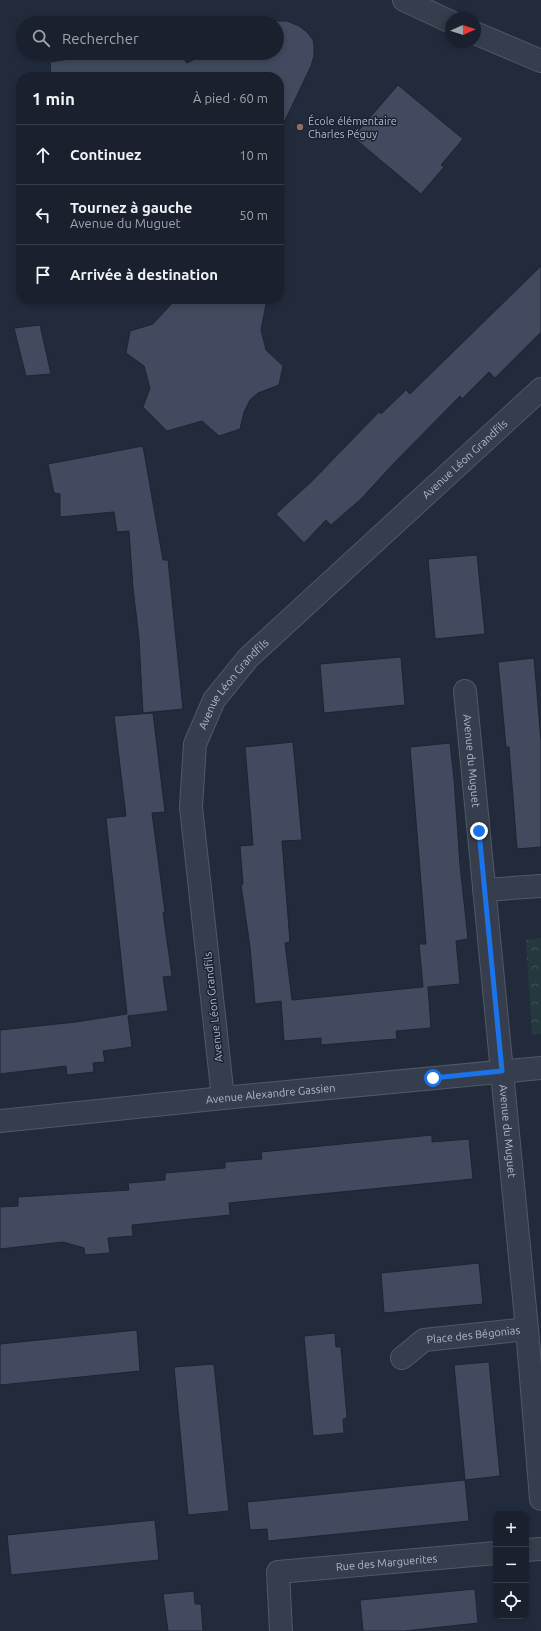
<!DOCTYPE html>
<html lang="fr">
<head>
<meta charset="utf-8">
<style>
  body { margin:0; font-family:Ubuntu,sans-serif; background:#232835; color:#f1f3f6 }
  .controls { position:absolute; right:12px; bottom:12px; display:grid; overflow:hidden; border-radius:8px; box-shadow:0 2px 6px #0003 }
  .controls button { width:36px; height:36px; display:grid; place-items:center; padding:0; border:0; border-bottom:1px solid #383e49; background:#1a202d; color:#f1f3f6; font:20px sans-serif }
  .compass { position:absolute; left:445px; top:12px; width:36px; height:36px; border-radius:50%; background:#1a202d; box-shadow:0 2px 6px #0003; rotate:87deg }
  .stop { position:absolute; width:12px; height:12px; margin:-9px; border:3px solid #1a73e8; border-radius:50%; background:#fff }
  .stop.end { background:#1a73e8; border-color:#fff; box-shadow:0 1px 4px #0008 }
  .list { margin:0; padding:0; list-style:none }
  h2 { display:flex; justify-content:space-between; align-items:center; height:52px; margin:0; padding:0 16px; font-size:17px }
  h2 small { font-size:13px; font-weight:400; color:#9fa3aa }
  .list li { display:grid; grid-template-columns:26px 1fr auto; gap:12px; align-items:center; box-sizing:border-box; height:60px; padding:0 16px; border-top:1px solid #383e49 }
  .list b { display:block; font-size:15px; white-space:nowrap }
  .list p { margin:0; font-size:13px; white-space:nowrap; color:#9fa3aa }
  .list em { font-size:13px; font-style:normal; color:#9fa3aa }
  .icon { flex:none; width:22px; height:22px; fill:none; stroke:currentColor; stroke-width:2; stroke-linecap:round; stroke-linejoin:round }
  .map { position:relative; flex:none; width:541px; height:1631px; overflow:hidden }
  .search { position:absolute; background:#1a202d; box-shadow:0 2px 6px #0003; left:16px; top:16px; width:268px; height:44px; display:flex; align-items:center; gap:10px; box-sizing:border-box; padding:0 14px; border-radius:22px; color:#9fa3aa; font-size:15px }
  .panel { position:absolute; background:#1a202d; box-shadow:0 2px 6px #0003; left:16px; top:72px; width:268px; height:232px; border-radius:16px }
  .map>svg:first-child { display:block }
  .park { fill:url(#park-crowns) }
  .building { fill:#414a5e; stroke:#1d2433 }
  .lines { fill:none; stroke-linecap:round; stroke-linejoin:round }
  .street-casing { stroke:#515867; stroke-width:24 }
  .street { stroke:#363d4c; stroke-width:22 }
  .route { stroke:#1a73e8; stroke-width:5 }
  .education-dot { fill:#8d6e63; stroke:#1b2231; stroke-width:1.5 }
  .labels { text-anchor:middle; stroke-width:3; stroke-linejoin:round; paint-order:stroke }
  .poi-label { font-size:11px; fill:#b1b8c8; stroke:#1b2231; text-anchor:start }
  .street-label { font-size:11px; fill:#b1b8c8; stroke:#1b2231 }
</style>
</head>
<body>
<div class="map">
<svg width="541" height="1631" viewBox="0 0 541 1631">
  <defs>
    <pattern id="park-crowns" width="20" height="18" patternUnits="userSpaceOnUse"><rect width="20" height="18" fill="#24383d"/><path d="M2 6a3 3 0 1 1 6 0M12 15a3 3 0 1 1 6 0" fill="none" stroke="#415358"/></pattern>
  </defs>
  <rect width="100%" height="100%" fill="#222b3c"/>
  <polygon class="park" points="541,938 541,1034 532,1035 526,940"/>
  <g class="building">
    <polygon points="270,21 287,21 299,26 307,32 313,40 314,46 314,56 311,66 279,133 279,77 51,77 50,62 109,53 179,53 187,63 207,53 277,53 277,23 267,23"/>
    <polygon points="398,85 463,139 441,165 444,167 421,194 353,137"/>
    <polygon points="541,266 541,332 495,378 489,372 462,399 460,396 394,463 361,499 331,525 326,520 304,543 276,514 311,482 379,412 381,414 406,390 410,394"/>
    <polygon points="176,299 267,299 261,330 266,350 283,366 279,385 258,393 250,400 244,412 240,429 219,436 202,421 167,431 143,407 150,388 144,366 126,353 130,331 153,324"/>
    <polygon points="40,325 51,374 26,376 14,328"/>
    <polygon points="143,446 163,560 168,560 183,709 143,713 139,639 133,588 129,531 117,532 114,512 60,517 60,494 54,493 48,464"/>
    <polygon points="477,555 485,634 435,639 428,559"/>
    <polygon points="401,657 405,705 324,713 320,664"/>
    <polygon points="534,658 541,741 541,847 517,849 509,747 506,747 498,662"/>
    <polygon points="153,713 165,812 152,813 165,912 163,913 172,976 163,977 168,1011 128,1016 132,1047 103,1051 105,1062 93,1063 94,1072 67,1075 66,1066 0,1074 0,1030 76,1022 127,1014 106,818 126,816 114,716"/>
    <polygon points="293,742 302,840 282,841 290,942 285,943 292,1000 423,987 419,944 426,944 410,747 450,743 454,779 460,865 468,939 456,941 460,984 428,987 431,1028 396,1031 397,1039 382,1040 321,1045 321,1038 284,1041 281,1001 255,1004 250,947 241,885 243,884 240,846 253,845 245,747"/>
    <polygon points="432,1135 432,1142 469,1139 473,1179 229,1203 230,1215 132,1225 133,1236 108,1238 110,1253 85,1255 84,1248 63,1242 0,1249 0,1207 18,1206 18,1197 129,1190 128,1183 165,1180 165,1173 225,1168 225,1162 262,1159 261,1152"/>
    <polygon points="479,1263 483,1304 384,1313 381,1273"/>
    <polygon points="137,1330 140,1371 0,1385 0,1344"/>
    <polygon points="335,1333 336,1347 341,1347 347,1418 343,1419 344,1433 313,1436 304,1336"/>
    <polygon points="489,1362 500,1476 465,1480 454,1365"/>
    <polygon points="214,1364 229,1511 188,1515 174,1367"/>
    <polygon points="465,1480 469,1521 268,1541 267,1529 250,1530 247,1502"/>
    <polygon points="155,1520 159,1560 11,1575 7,1535"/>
    <polygon points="475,1589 478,1623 405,1631 363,1631 360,1600"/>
    <polygon points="194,1591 195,1604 201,1604 203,1631 168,1631 163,1594"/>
  </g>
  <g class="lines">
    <g class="street-casing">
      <g id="street">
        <polyline points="404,0 451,22"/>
        <polyline points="475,33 541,61"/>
        <path id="s1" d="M465,691L527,1329L541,1499"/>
        <polyline points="484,890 541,886"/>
        <path id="s2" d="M223,1098L191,807L195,744L214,700L248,658L541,389"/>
        <path id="s3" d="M0,1121L223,1098L541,1068"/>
        <path id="s4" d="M402,1358L424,1340L527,1329"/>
        <polyline points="526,1550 541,1549"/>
        <path id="s5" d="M281,1631L278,1572L496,1553"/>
      </g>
    </g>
    <use href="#street" class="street"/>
  </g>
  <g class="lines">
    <polyline class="route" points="433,1078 502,1071 479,831"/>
  </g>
  <circle class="education-dot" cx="300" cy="127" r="4"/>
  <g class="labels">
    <g class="poi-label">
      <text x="308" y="125">École élémentaire<tspan x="308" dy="13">Charles Péguy</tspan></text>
    </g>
    <g class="street-label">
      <text dy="4" stroke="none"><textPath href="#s2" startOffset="752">Avenue Léon Grandfils</textPath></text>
      <text dy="4" stroke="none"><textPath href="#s2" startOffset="428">Avenue Léon Grandfils</textPath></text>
      <text dy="4" stroke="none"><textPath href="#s1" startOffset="70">Avenue du Muguet</textPath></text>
      <text transform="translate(213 1007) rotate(-96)" y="4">Avenue Léon Grandfils</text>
      <text dy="4" stroke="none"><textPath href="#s3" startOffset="272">Avenue Alexandre Gassien</textPath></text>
      <text dy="4" stroke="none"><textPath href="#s1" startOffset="442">Avenue du Muguet</textPath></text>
      <text dy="4" stroke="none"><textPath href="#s4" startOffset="78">Place des Bégonias</textPath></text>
      <text dy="4" stroke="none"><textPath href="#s5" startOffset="168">Rue des Marguerites</textPath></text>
    </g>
  </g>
</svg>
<div class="controls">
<button>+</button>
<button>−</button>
<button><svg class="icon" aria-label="locate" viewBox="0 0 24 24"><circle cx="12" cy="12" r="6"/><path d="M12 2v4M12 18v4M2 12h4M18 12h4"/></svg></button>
</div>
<svg class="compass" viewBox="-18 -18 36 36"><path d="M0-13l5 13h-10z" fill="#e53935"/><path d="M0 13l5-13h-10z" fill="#9fa3aa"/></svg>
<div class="stop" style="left:433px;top:1078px"></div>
<div class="stop end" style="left:479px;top:831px"></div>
<div class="search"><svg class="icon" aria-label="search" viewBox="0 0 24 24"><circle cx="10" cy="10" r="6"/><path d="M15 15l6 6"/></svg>Rechercher</div>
<section class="panel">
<h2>1 min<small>À pied · 60 m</small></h2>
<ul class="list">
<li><svg class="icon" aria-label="ahead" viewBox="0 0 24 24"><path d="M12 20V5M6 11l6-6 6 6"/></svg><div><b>Continuez</b></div><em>10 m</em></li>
<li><svg class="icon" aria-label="left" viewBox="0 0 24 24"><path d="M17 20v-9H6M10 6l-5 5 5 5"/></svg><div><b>Tournez à gauche</b><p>Avenue du Muguet</p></div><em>50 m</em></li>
<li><svg class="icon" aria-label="arrive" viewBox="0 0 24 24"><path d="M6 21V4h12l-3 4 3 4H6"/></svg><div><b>Arrivée à destination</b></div></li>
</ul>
</section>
</div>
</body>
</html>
